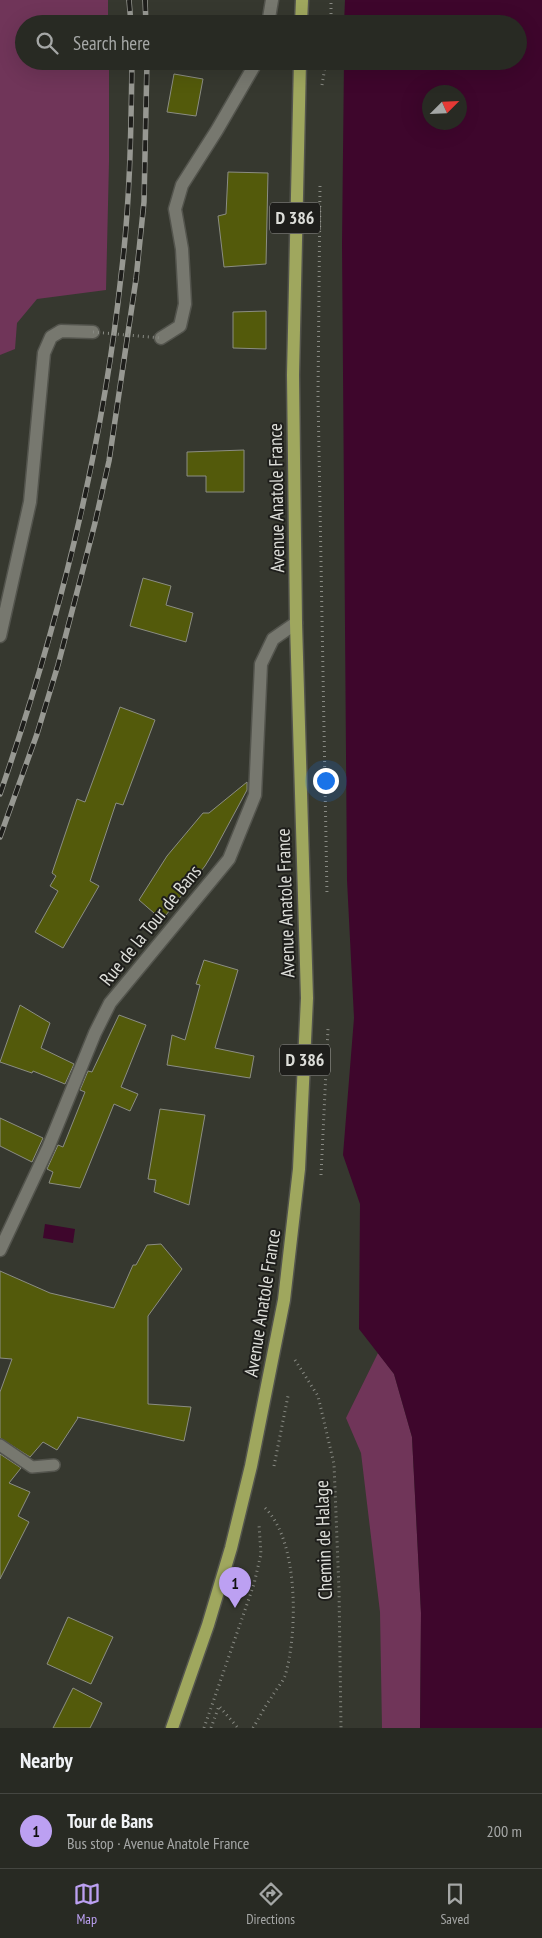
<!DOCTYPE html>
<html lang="en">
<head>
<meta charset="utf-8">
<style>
  body { margin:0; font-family:"PT Sans Narrow",sans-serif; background:#343630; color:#f1f3f6 }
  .compass { position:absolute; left:422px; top:85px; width:45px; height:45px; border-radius:50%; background:#282a23; box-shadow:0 5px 20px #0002; rotate:66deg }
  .you { position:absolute; left:325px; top:780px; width:18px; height:18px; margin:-12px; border:4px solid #fff; border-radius:50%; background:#1a73e8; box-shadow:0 0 0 8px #1a73e833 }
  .badge { display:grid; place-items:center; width:32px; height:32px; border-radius:50%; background:#bca0f2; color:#111; font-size:16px; font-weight:700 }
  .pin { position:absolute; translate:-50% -41px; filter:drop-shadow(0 1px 2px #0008) }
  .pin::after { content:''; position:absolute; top:26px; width:18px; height:15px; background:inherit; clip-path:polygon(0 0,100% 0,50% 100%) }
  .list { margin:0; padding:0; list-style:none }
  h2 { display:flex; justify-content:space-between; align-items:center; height:65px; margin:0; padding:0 20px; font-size:21px }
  h2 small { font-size:16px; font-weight:400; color:#a5a7a6 }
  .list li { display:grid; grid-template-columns:32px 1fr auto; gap:15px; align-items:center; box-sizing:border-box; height:75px; padding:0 20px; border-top:1px solid #444641 }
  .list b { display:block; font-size:19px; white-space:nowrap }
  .list p { margin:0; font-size:16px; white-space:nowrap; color:#a5a7a6 }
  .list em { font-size:16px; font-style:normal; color:#a5a7a6 }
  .icon { flex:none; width:28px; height:28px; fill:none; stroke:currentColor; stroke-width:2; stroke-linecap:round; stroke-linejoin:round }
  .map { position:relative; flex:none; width:542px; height:1728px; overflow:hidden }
  .search { position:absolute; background:#282a23; box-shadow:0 5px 20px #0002; left:15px; right:15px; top:15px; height:55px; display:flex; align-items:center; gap:12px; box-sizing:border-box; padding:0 18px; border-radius:28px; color:#a5a7a6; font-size:19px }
  .sheet { height:140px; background:#282a23 }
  nav { display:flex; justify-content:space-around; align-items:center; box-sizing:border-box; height:70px; border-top:1px solid #444641; background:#282a23; font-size:14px; color:#a5a7a6 }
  nav a { display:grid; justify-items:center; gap:2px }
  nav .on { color:#bca0f2 }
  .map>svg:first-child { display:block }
  .green { fill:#703559 }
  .water { fill:#3e062c; fill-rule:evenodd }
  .building { fill:#535a0b; stroke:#8b8d83 }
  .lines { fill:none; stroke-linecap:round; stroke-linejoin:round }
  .service-casing { stroke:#53544d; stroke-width:14 }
  .minor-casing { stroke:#53544d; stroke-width:15 }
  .primary-casing { stroke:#53544d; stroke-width:15 }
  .path { stroke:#888a83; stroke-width:3; stroke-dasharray:1 4; stroke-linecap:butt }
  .service { stroke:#77786f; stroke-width:11 }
  .minor { stroke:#77786f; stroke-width:12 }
  .primary { stroke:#9fa75e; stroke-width:12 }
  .rail-casing { stroke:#979892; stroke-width:5.5 }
  .rail { stroke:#1e1e1b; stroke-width:4; stroke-dasharray:11; stroke-linecap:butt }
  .path-bridge { stroke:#888a83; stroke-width:3; stroke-dasharray:1 4; stroke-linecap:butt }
  .labels { text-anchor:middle; stroke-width:4; stroke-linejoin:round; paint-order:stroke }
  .shield { fill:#1e1e1b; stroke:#a4a4a0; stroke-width:1 }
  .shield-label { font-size:18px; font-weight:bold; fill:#ddded9 }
  .street-label { font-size:19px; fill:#ddded9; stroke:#1e1e1b }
</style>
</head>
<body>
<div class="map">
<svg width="542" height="1728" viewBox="0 0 542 1728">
  <rect width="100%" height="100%" fill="#36382f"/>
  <g class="green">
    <polygon points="0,0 108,0 108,24 24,24 24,61 109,61 109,162 106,290 37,299 17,323 15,349 0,355"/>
    <polygon points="378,1353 394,1374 412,1437 421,1613 420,1728 382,1728 380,1612 361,1453 346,1418"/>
  </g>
  <g class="water">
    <path d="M345,0H542V1728H420L421,1613L412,1437L394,1374L359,1329L360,1204L343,1155L354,1018L347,880L342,244L344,61H518V24H344ZM430,92H460V122H430Z"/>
    <polygon points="45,1224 75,1229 73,1243 43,1238"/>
  </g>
  <g class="building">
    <polygon points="174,74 203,79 196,116 167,112"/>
    <polygon points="228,172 268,173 266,264 224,267 218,216 226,214"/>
    <polygon points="266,311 266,349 233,348 233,312"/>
    <polygon points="244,450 244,492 206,492 206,476 187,476 187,452"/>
    <polygon points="143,578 171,586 166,605 193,613 186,642 130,626"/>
    <polygon points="120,707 155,720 123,805 116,803 90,881 99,886 63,948 35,932 58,891 50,886 56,876 52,873 77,799 85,802"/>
    <polygon points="247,782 247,790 213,853 205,866 162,920 139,900 167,856 203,813 209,813"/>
    <polygon points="204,960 238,970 215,1048 254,1056 250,1078 167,1065 172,1035 185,1040 200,985 196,984"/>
    <polygon points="20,1005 50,1023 41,1048 74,1064 65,1084 33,1071 32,1073 0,1062"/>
    <polygon points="119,1015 146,1025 121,1087 138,1094 130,1111 114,1104 80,1188 49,1183 53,1172 47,1169 58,1145 63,1147 85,1092 80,1090 88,1071 92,1072"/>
    <polygon points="160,1109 205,1115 189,1205 154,1192 156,1180 148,1179"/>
    <polygon points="0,1118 43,1138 32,1162 0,1146"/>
    <polygon points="161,1244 182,1269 148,1316 148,1404 191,1407 184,1441 77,1417 78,1418 57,1450 43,1442 30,1457 0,1438 0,1392 12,1359 0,1358 0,1271 50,1293 114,1308 133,1265 136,1265 147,1245"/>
    <polygon points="0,1454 21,1468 9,1483 30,1492 18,1516 29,1522 0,1579"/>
    <polygon points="68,1617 113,1637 91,1684 47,1664"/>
    <polygon points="73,1688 102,1703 95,1718 90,1728 53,1728"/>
  </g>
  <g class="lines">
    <g class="service-casing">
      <polyline id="service" points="0,1445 32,1467 54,1465"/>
    </g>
    <g class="minor-casing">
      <g id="minor">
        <polyline points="268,24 272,0"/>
        <polyline points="161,338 180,326 185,304 182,249 175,209 182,185 217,130 257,61"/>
        <polyline points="0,636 30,502 44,353 51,337 61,331 93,332"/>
        <polyline points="0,1250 48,1148 95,1033 110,1003 229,859 255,795 261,664 273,639 296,623"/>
      </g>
    </g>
    <g class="primary-casing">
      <g id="primary">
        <polyline points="301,24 302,0"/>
        <polyline points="172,1728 208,1625 231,1548 251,1466 284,1300 299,1169 307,998 296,623 293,375 300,61"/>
      </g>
    </g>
    <g class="path">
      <polyline points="331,24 331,0"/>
      <polyline points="322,85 326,61"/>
      <polyline points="320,186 318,396 327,895"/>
      <polyline points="321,1175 328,1029"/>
      <polyline points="295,1360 318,1396 334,1464 339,1590 341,1728"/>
      <polyline points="274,1466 288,1396"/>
      <polyline points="204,1728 254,1584 261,1554 259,1525"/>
      <polyline points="211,1728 219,1706 238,1728"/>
      <path d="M253,1728C259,1718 264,1708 271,1698C275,1691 282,1683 285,1676C298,1633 299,1539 264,1507"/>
    </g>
    <use href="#service" class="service"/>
    <use href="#minor" class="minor"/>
    <use href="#primary" class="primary"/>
    <g class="rail-casing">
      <g id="rail">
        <polyline points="129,0 131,24"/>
        <polyline points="145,0 146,24"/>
        <path d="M0,794C58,626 102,454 121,276C130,205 131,133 132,61"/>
        <polyline points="0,837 37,734 58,665 95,523 109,461 136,279 144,202 147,61"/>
      </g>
    </g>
    <use href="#rail" class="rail"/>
    <polyline class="path-bridge" points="93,332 161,338"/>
  </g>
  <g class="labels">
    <g class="shield">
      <rect x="270" y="202.5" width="50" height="31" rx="4"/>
      <rect x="280" y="1044.5" width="50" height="31" rx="4"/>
    </g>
    <g class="shield-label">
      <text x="295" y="224">D 386</text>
      <text x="305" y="1066">D 386</text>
    </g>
    <g class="street-label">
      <text transform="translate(276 498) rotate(-91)" y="7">Avenue Anatole France</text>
      <text transform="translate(285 903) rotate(-92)" y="7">Avenue Anatole France</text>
      <text transform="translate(150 925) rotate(-51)" y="7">Rue de la Tour de Bans</text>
      <text transform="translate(262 1303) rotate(-81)" y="7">Avenue Anatole France</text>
      <text transform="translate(323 1540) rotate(-92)" y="7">Chemin de Halage</text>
    </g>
  </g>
</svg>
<svg class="compass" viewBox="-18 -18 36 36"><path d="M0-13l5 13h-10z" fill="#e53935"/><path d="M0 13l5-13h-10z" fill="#a5a7a6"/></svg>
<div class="you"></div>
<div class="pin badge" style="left:235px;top:1608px">1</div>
<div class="search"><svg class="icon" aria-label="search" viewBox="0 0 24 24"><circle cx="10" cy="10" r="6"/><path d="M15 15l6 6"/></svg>Search here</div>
</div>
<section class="sheet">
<h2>Nearby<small></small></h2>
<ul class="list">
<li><span class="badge">1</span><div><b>Tour de Bans</b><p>Bus stop · Avenue Anatole France</p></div><em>200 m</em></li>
</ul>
</section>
<nav>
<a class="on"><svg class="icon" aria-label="map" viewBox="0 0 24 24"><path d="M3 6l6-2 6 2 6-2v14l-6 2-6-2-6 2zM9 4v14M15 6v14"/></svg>Map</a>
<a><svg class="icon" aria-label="directions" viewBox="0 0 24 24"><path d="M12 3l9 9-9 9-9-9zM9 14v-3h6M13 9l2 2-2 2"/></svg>Directions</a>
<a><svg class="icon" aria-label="saved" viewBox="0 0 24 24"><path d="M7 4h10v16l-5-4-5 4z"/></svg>Saved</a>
</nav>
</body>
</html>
